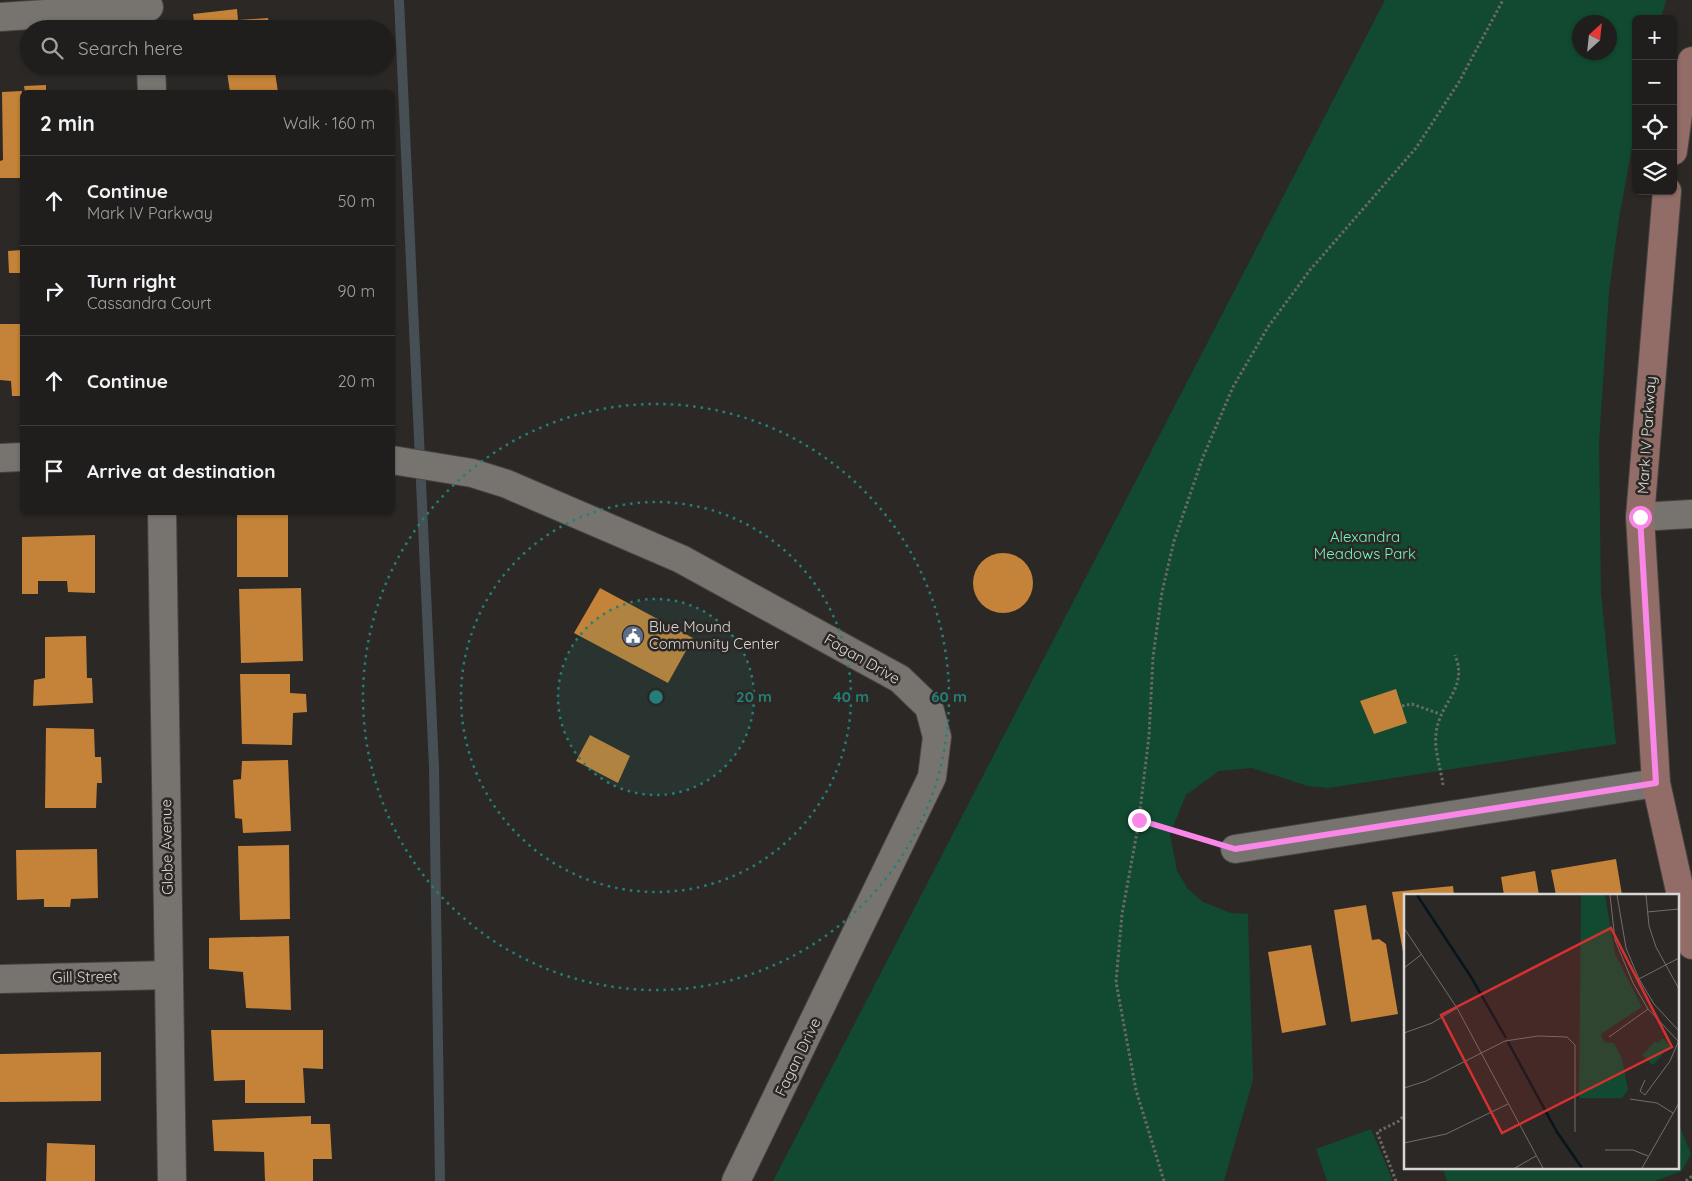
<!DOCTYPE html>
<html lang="en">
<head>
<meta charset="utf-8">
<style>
  body { margin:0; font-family:Quicksand,sans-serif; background:#282725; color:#f1f3f6 }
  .controls { position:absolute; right:15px; top:15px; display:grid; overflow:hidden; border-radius:8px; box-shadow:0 1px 4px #0004 }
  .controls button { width:45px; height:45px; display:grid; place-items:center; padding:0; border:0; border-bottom:1px solid #3d3c3b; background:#201e1c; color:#f1f3f6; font:25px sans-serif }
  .compass { position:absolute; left:1572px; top:15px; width:45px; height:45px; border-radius:50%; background:#201e1c; box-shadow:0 1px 4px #0004; rotate:27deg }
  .stop { position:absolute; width:15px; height:15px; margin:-11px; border:4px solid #f987e8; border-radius:50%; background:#fff }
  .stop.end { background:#f987e8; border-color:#fff; box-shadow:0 1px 5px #0008 }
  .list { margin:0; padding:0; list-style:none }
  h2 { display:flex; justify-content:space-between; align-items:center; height:65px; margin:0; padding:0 20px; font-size:21px }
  h2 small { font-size:16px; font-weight:400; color:#a2a2a3 }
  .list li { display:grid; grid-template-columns:32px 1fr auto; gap:15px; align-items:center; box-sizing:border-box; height:90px; padding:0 20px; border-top:1px solid #3d3c3b }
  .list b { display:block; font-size:19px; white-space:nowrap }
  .list p { margin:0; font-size:16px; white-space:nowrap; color:#a2a2a3 }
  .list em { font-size:16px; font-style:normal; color:#a2a2a3 }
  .icon { flex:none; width:28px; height:28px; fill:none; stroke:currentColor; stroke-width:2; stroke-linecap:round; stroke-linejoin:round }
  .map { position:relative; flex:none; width:1692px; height:1181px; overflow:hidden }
  .search { position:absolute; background:#201e1c; box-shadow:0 1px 4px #0004; left:20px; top:20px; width:375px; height:55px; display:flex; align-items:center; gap:12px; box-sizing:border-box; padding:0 18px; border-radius:28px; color:#a2a2a3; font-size:19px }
  .panel { position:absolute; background:#201e1c; box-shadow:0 1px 4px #0004; left:20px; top:90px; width:375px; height:425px; border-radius:8px }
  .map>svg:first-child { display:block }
  .green { fill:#124931; fill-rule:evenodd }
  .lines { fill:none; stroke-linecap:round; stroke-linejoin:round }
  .stream { stroke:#464f54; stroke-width:10 }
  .building { fill:#c48338 }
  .street-casing { stroke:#474442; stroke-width:30 }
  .secondary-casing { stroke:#474442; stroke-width:30 }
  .path { stroke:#6b6966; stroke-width:3; stroke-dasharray:2.5 2.5; stroke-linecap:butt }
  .street { stroke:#777470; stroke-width:28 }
  .secondary { stroke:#926d68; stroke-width:28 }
  .route { stroke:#f987e8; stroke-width:6 }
  .ring { fill:none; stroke:#238078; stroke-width:2.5; stroke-dasharray:2.5 5 }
  .labels { text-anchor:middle; stroke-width:5; stroke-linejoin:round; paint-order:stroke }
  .street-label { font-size:15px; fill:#d9d7d5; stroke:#2b2825 }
  .park-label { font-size:15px; fill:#72faba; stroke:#2b2825 }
  .poi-label { font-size:15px; fill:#d9d7d5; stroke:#2b2825; text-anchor:start }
  .inset-river { fill:none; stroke:#07151c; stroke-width:2.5 }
  .inset-road { fill:none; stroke:#716e6b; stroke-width:1 }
  .view { fill:#d63131; fill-opacity:0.15; stroke:#d63131; stroke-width:2.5 }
  .inset-edge { fill:none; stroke:#d9d7d5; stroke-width:2.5 }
  .centre { fill:#238078; stroke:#2b2825; stroke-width:2.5 }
  .ring-label { font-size:15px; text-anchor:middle; font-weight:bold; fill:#238078; stroke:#2b2825; stroke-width:5; stroke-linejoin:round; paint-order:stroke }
</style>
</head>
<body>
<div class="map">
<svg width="1692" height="1181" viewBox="0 0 1692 1181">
  <rect width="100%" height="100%" fill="#2b2825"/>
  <g class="green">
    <path d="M1385,0H1666L1661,19H1636V126L1619,218L1609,292L1599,443L1601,593L1616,744L1328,788L1308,786L1252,768L1219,771L1186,795L1170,834L1177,871L1188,889L1203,902L1231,913L1248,914L1253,1080L1224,1181H773ZM1580,22H1610V52H1580Z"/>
    <polygon points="1678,1122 1691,1154 1682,1171 1655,1181 1447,1181 1442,1167 1678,1167"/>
    <polygon points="1371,1129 1393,1181 1327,1181 1316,1149"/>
  </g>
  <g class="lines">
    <polyline class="stream" points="399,0 434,767 440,1181"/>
  </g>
  <g class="building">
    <polygon points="237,9 238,20 268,18 270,29 195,29 193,14"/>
    <polygon points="226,66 274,66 278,92 230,92"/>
    <polygon points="46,85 46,92 25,92 24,86"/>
    <polygon points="22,91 22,178 0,178 0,161 3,160 2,92"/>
    <polygon points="22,250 22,273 9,273 8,251"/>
    <polygon points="0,324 22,324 22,396 12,396 11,381 0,380"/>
    <rect x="237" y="512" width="51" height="65"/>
    <polygon points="95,535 95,593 68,592 67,581 38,581 38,594 22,594 22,537"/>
    <circle cx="1003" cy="583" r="30"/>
    <polygon points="301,588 303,661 241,663 239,589"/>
    <polygon points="600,588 693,638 668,683 574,633"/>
    <polygon points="86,636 87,678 92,678 93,703 33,706 34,680 45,678 45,637"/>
    <polygon points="240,674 290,674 290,693 306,694 307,712 293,713 292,745 242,744"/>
    <polygon points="1396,689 1407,723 1374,734 1360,701"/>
    <polygon points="46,728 94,729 95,757 101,757 102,783 97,783 96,808 45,808"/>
    <polygon points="590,735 630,756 618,783 576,761"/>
    <polygon points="288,760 291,831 243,833 242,819 235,818 233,780 241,779 242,761"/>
    <polygon points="289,845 290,919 240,920 238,846"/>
    <polygon points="97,849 98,898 71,899 70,907 44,907 44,899 17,900 16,850"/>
    <polygon points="1616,859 1622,895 1556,895 1551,870"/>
    <polygon points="1535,871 1539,895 1504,895 1501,877"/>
    <polygon points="1453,886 1454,895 1406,895 1405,963 1392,892"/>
    <polygon points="1366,905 1372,940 1379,939 1386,944 1398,1014 1351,1022 1334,910"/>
    <polygon points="289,936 291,1010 246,1008 243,972 209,969 209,938"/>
    <polygon points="1311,945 1326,1025 1282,1033 1268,952"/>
    <polygon points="211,1030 323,1030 323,1069 303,1068 305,1103 245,1103 245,1080 214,1081"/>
    <polygon points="101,1052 101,1101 0,1102 0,1054"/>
    <polygon points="311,1116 311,1124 330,1124 332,1159 313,1159 313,1181 265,1181 264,1152 214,1151 212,1120"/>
    <polygon points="47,1143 95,1145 95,1181 46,1181"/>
  </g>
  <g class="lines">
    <g class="street-casing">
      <g id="street">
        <polyline points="0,17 149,7"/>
        <polyline points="151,66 152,92"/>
        <polyline points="0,458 22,457"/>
        <polyline points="392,460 472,473 507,484 681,559 900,679 929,707 937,737 932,777 736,1181"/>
        <polyline points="162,512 172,1181"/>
        <polyline points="1640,517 1692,514"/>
        <polyline points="1235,849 1656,783"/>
        <polyline points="0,979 169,975"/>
      </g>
    </g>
    <g class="secondary-casing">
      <g id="secondary">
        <polyline points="1673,151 1679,107 1692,61"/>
        <polyline points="1667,191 1640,517 1656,783 1692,945"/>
      </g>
    </g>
    <g class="path">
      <polyline points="1402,706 1412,704 1440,714"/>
      <path d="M1443,785C1441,769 1434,750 1436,734C1439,702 1469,689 1455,655"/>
      <polyline points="1139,820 1208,840"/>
      <polyline points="1164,1181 1136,1090 1116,982 1122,914 1138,827 1149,736 1153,657 1162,592 1174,541 1203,457 1233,387 1268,327 1310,270 1416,148 1459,82 1503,0"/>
      <polyline points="1396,1181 1377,1132 1399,1121 1406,1113"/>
      <polyline points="1686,1181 1692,1176"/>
    </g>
    <use href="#street" class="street"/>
    <use href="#secondary" class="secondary"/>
  </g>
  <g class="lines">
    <polyline class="route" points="1139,820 1235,849 1656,783 1640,517"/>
  </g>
  <circle cx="656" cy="697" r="98" fill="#238078" fill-opacity=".12"/>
  <g class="ring">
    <circle cx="656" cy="697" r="98"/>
    <circle cx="656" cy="697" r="195"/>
    <circle cx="656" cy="697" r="293"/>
  </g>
  <defs>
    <g id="civic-disc" transform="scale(1.125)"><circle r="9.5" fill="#5c6f8a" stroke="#2b2825"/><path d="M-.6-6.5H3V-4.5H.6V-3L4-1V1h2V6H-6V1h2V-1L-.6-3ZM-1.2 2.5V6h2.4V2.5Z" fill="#fff"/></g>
  </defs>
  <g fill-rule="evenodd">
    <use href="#civic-disc" x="633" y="636"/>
  </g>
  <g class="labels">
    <g class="street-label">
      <text transform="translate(1647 435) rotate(-86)" y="5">Mark IV Parkway</text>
      <text transform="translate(862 659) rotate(30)" y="5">Fagan Drive</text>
      <text transform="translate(167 847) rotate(-91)" y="5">Globe Avenue</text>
      <text transform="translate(85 977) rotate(-1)" y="5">Gill Street</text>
      <text transform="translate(798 1057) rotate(-64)" y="5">Fagan Drive</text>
    </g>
    <g class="park-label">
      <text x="1365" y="542">Alexandra<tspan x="1365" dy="17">Meadows Park</tspan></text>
    </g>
    <g class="poi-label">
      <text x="649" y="632">Blue Mound<tspan x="649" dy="17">Community Center</tspan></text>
    </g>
  </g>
  <g transform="translate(1404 894)">
    <rect width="275" height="275" fill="#2b2825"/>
    <path d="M177,1H201L211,60L238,113L197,140L200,148L210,149L218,165L224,196L218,204H175ZM259,144L266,152L249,171L238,161L251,147L254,149Z" fill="#124931"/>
    <path class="inset-river" d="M13,1L67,83L102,144M104,148L153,238L178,274"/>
    <path class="inset-road" d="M206,1L211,46L229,89L244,115L275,148M213,1L222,54L235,85L250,110L275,137M242,1L245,32L252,53L275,95M243,18L275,15M0,34L53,114L139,274M0,74L18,60M233,86L275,64M0,139L28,129L53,114M205,143L244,115M241,186L236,197L241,201L266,167L275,146M0,194L22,187L101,147L134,142L163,143L171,151V238M226,205L253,209L269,219M0,249L42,240L104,210M201,256H229L244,262M111,274L132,262M238,274L275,209"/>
    <path class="view" d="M207,34L268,153L98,239L37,121Z"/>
    <rect width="275" height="275" class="inset-edge"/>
  </g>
  <circle cx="656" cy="697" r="8" class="centre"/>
  <g class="ring-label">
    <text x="754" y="702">20 m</text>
    <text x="851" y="702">40 m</text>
    <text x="949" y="702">60 m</text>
  </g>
</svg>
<div class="controls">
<button>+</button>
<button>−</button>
<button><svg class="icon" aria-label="locate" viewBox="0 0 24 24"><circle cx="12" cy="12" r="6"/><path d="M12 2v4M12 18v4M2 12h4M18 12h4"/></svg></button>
<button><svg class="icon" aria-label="layers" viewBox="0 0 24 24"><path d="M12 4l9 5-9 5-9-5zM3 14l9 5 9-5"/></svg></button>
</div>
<svg class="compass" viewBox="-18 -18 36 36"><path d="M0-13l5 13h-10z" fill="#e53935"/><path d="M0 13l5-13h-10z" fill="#a2a2a3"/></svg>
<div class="stop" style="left:1640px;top:517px"></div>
<div class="stop end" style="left:1139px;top:820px"></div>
<div class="search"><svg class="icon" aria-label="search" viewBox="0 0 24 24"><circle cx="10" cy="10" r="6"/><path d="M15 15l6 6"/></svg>Search here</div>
<section class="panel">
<h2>2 min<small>Walk · 160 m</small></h2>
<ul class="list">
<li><svg class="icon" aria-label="ahead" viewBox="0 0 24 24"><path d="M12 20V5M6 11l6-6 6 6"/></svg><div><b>Continue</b><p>Mark IV Parkway</p></div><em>50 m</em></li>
<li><svg class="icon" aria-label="right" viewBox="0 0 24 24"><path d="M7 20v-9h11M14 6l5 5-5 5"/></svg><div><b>Turn right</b><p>Cassandra Court</p></div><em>90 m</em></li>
<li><svg class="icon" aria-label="ahead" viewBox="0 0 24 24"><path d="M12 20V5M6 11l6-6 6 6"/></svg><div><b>Continue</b></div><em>20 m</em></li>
<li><svg class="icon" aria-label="arrive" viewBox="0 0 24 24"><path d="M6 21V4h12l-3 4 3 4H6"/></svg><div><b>Arrive at destination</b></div></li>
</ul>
</section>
</div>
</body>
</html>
